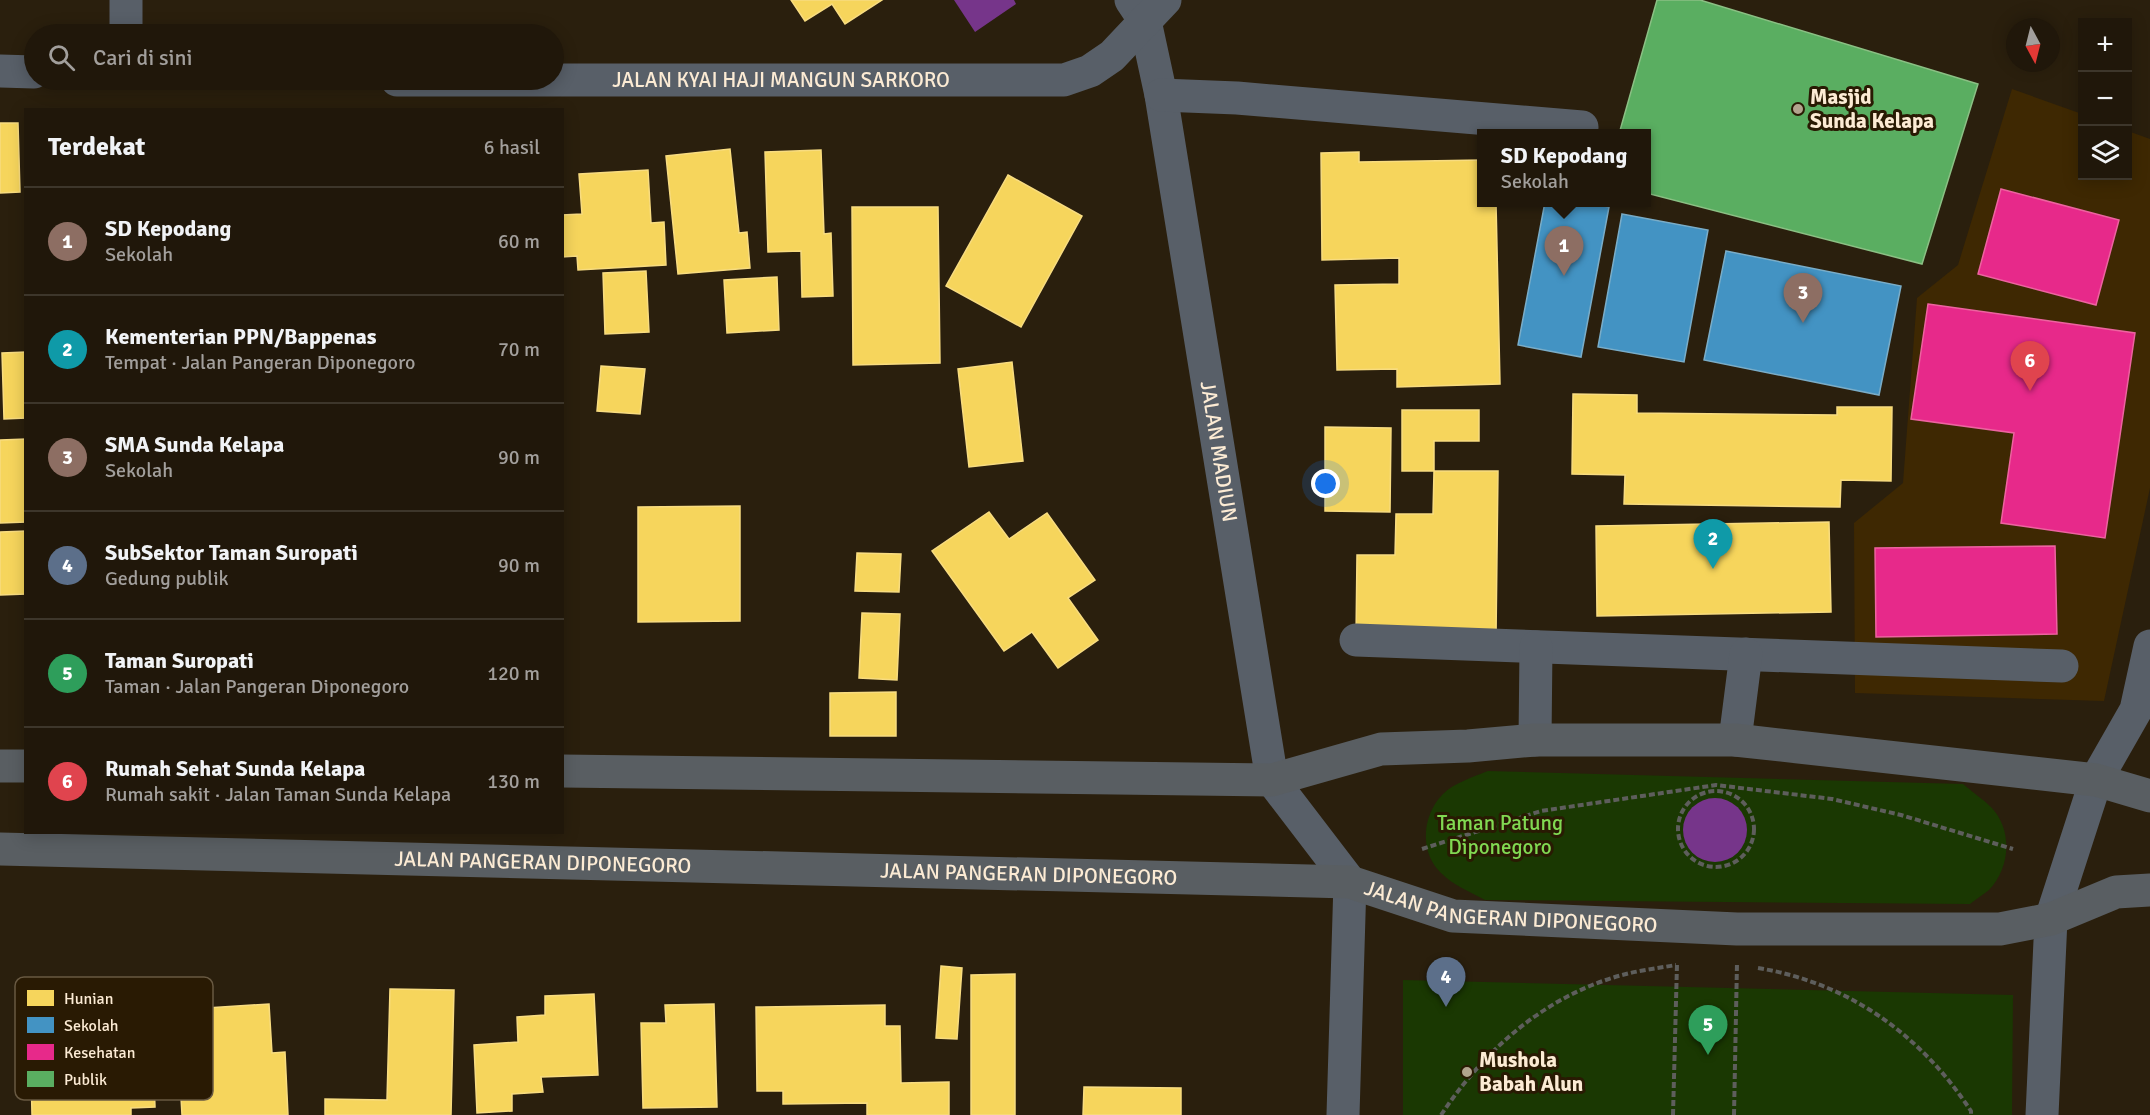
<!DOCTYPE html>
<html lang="id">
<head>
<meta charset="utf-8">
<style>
  body { margin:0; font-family:Signika,sans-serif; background:#2d2418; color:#f1f3f6 }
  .controls { position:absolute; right:18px; top:18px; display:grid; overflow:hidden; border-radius:0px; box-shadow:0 3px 15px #0003 }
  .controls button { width:54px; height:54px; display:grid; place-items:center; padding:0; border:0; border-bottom:2px solid #3d362b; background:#20170a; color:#f1f3f6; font:30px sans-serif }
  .compass { position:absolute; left:2006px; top:18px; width:54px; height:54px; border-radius:50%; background:#20170a; box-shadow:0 3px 15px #0003; rotate:173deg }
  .you { position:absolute; left:1326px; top:484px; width:21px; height:21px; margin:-15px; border:4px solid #fff; border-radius:50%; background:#1a73e8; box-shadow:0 0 0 9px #1a73e833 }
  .badge { display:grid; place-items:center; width:39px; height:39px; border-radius:50%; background:#0b8043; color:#fff; font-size:20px; font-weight:700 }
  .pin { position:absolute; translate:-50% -50px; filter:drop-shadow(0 2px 3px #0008) }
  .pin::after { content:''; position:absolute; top:32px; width:21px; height:18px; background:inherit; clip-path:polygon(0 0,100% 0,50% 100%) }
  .popup { position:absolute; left:1477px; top:129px; width:174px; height:78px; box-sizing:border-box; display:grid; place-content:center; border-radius:0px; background:#20170a; filter:drop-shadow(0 2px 4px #0005); font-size:20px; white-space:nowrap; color:#a29f9c }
  .popup b { font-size:22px; color:#f1f3f6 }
  .popup::after { content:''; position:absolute; left:50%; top:100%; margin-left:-12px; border:12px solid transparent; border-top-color:#20170a }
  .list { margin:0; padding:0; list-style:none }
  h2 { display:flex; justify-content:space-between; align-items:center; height:78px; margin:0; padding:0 24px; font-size:26px }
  h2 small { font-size:20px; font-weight:400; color:#a29f9c }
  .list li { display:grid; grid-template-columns:39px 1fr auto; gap:18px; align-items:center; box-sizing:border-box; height:108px; padding:0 24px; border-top:2px solid #3d362b }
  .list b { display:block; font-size:22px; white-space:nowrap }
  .list p { margin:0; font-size:20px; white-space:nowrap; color:#a29f9c }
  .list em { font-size:20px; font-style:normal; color:#a29f9c }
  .icon { flex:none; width:33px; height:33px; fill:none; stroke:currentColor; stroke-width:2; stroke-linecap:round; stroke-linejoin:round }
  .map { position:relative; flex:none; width:2150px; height:1115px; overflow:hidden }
  .search { position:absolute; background:#20170a; box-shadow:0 3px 15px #0003; left:24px; top:24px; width:540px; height:66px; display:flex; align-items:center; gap:15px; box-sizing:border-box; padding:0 21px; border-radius:33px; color:#a29f9c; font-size:22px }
  .panel { position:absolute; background:#20170a; box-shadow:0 3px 15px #0003; left:24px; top:108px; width:540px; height:726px; border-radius:0px }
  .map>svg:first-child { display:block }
  .built { fill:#3e2802 }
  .green { fill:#1a3802 }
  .water { fill:#76358a }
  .homes { fill:#f6d55c; stroke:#f8dc80; stroke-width:1.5 }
  .schools { fill:#4393c3; stroke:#7aadc8; stroke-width:1.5 }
  .health { fill:#e7298a; stroke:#ed63a0; stroke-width:1.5 }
  .public { fill:#5aae61; stroke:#8bc084; stroke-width:1.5 }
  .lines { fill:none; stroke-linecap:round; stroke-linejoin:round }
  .path { stroke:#5e5e5c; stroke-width:4; stroke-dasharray:6 3; stroke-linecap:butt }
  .minor { stroke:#585f68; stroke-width:33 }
  .major { stroke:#595e62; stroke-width:33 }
  .poi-dot { fill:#b2a48e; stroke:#291a03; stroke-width:2 }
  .labels { text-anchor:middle; stroke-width:6; stroke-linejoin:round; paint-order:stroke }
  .street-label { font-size:21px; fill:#fcebd4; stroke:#291a03 }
  .poi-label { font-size:21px; font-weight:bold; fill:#fcebd4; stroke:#291a03; text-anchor:start }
  .park-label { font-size:21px; fill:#81d952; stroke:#291a03 }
  .key { fill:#291a03; stroke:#685942; stroke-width:1.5 }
  .key-label { font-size:16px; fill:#fcebd4 }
</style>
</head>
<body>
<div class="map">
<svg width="2150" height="1115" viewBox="0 0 2150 1115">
  <rect width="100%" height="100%" fill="#2a1f0d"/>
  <polygon class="built" points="2012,89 2082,114 2082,176 2128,176 2128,131 2150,139 2150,488 2104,701 1855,693 1854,523 1903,483 1917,298 1958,265"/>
  <g class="green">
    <path d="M1488,771L1963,784C1972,792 1983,799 1992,808C2013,831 2010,868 1989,890C1983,895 1976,899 1970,904L1485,900C1470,892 1453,885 1441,873C1419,852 1422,815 1443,794C1454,783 1473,777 1488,771Z"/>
    <polygon points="1403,980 2013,995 2012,1115 1403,1115"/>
  </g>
  <g class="water">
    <polygon points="954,0 1014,0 1016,4 975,32"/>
    <circle cx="1715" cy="830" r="32"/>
  </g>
  <g class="homes">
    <polygon points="791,0 882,0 845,24 832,4 805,21"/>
    <polygon points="0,123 18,123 20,192 0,193"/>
    <polygon points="730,149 739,233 747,232 750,268 678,274 666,156"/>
    <polygon points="821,150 824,234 831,233 833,296 802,297 801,251 768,252 765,152"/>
    <polygon points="1359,152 1359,162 1482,160 1482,202 1496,202 1500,384 1397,387 1397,369 1337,370 1335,285 1399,284 1399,258 1322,260 1321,153"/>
    <polygon points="648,170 651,223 664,222 666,265 578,270 577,256 562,257 562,215 582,214 579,174"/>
    <polygon points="1008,175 1082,216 1021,327 946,286"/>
    <polygon points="852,207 938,207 940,363 853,365"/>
    <polygon points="646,271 649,332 605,334 603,273"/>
    <polygon points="777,277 779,330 727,333 724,280"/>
    <polygon points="26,352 26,418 4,419 2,353"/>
    <polygon points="1012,362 1023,461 969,467 958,369"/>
    <polygon points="601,366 645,369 640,414 597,411"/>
    <polygon points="1573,394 1637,395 1637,413 1837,415 1837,407 1892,407 1891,481 1841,480 1840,507 1624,504 1625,475 1572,474"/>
    <polygon points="1402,410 1479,410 1479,441 1434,441 1434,471 1402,471"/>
    <polygon points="1325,427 1391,428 1390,512 1325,511"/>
    <polygon points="26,439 26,522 0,523 0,440"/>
    <polygon points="1434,471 1498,471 1496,638 1356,637 1357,555 1395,555 1396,514 1433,514"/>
    <polygon points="740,506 740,621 638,622 638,507"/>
    <polygon points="989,512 1009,539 1047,513 1095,580 1068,598 1098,640 1058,668 1032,632 1004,651 932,551"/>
    <polygon points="1829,522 1831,612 1597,616 1596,526"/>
    <polygon points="26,531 26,594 0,595 0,532"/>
    <polygon points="857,553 901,554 899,592 855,591"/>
    <polygon points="862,613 900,614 897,680 859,678"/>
    <polygon points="896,692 896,736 830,736 830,693"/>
    <polygon points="941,966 962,968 957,1039 936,1038"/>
    <polygon points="1015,974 1015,1115 971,1115 971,975"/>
    <polygon points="390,989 454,990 451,1115 325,1115 325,1099 387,1100"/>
    <polygon points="594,994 598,1075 541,1077 543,1092 512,1094 512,1111 477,1113 474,1045 518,1042 517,1017 545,1015 545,996"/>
    <polygon points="125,1000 126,1054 153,1053 155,1107 131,1108 131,1115 32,1115 30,1026 46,1026 45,1002"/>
    <polygon points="269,1004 272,1053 285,1052 288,1115 182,1115 176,1010"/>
    <polygon points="714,1004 717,1107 643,1108 641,1023 666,1023 665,1005"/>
    <polygon points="885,1005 885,1026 900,1026 901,1083 949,1082 949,1115 867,1115 867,1103 783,1104 783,1091 757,1091 756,1007"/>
    <polygon points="1084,1087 1181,1088 1181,1115 1083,1115"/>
  </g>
  <g class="schools">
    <polygon points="1545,202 1584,202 1609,207 1581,357 1518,345"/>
    <polygon points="1622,214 1708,230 1684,362 1598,347"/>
    <polygon points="1726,251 1901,286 1879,395 1704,360"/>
  </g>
  <g class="health">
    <polygon points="2001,189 2119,220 2096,305 1978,274"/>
    <polygon points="1928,304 2135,333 2105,538 2001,523 2014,433 1911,419"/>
    <polygon points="2055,546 2057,634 1876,637 1875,548"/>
  </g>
  <polygon class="public" points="1657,0 1700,0 1978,84 1922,264 1646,193 1646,134 1619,134"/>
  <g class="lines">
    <g class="path">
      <circle cx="1716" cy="829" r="38"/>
      <polyline points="1422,849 1541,811 1716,785 1832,799 1901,815 2013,849"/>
      <path d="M1758,968C1849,983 1920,1034 1971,1111V1115"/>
      <path d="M1441,1115C1485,1049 1547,994 1626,974C1642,970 1659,968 1676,965"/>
      <polyline points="1673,1115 1677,964"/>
      <polyline points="1734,1115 1737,963"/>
    </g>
    <g class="minor">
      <path id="s1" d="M1131,0L1145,21L1161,95L1272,780L1350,882L1343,1115"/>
      <polyline points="126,34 126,0"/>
      <polyline points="0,71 34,72"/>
      <path id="s2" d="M397,80H1064L1090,71L1112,56L1165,0"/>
      <polyline points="1161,95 1237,98 1582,127"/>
      <polyline points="1356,640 2062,666"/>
      <polyline points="1535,740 1536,647"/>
      <polyline points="1735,740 1746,654"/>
      <polyline points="2042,1115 2051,919 2096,780 2136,710 2150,646"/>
    </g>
    <g class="major">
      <polyline points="0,766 26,766"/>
      <polyline points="562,771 1272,780 1381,749 1468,746 1535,740 1735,740 2096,780 2150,796"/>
      <path id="s3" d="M0,849L1350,882L1453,916L1737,929H2000L2051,919L2116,892L2150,890"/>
    </g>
  </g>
  <g class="poi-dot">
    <circle cx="1798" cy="109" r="6"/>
    <circle cx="1467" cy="1072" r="6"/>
  </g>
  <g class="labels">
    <g class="street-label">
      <text dy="7" stroke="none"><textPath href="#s2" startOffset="384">JALAN KYAI HAJI MANGUN SARKORO</textPath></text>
      <text dy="7" stroke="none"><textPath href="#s1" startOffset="462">JALAN MADIUN</textPath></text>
      <text dy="7" stroke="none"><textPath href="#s3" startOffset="543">JALAN PANGERAN DIPONEGORO</textPath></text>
      <text dy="7" stroke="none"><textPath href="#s3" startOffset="1029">JALAN PANGERAN DIPONEGORO</textPath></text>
      <text dy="7" stroke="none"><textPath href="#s3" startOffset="1515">JALAN PANGERAN DIPONEGORO</textPath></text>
    </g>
    <g class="poi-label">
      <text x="1810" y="104">Masjid<tspan x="1810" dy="24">Sunda Kelapa</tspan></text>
      <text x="1479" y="1067">Mushola<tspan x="1479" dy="24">Babah Alun</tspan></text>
    </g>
    <g class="park-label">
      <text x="1500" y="830">Taman Patung<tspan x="1500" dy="24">Diponegoro</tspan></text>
    </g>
  </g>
  <rect x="15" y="977" width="198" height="123" rx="9" class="key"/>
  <rect x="27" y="990" width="27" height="16" fill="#f6d55c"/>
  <rect x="27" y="1017" width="27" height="16" fill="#4393c3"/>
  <rect x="27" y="1044" width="27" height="16" fill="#e7298a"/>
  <rect x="27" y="1071" width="27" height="16" fill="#5aae61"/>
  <g class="key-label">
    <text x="64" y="1004">Hunian</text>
    <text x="64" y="1031">Sekolah</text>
    <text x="64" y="1058">Kesehatan</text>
    <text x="64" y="1085">Publik</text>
  </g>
</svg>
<div class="controls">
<button>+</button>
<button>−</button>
<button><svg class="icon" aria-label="layers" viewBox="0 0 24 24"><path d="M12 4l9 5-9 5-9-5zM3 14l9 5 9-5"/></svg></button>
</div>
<svg class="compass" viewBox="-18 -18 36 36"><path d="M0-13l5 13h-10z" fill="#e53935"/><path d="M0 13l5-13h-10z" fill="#a29f9c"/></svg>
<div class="you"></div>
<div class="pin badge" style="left:1564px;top:276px;background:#8d6e63">1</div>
<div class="popup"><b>SD Kepodang</b>Sekolah</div>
<div class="pin badge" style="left:1713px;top:569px;background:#0f9aa8">2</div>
<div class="pin badge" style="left:1803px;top:323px;background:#8d6e63">3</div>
<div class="pin badge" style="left:1446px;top:1007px;background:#5c6f8a">4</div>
<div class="pin badge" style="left:1708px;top:1055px;background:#2e9e5b">5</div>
<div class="pin badge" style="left:2030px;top:391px;background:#e0444e">6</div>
<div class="search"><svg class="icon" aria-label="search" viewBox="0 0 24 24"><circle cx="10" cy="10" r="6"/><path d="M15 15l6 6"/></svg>Cari di sini</div>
<section class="panel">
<h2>Terdekat<small>6 hasil</small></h2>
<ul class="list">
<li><span class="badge" style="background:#8d6e63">1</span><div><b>SD Kepodang</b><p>Sekolah</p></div><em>60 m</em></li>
<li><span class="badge" style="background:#0f9aa8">2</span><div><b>Kementerian PPN/Bappenas</b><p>Tempat · Jalan Pangeran Diponegoro</p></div><em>70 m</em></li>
<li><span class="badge" style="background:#8d6e63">3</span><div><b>SMA Sunda Kelapa</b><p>Sekolah</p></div><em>90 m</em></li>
<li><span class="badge" style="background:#5c6f8a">4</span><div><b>SubSektor Taman Suropati</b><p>Gedung publik</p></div><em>90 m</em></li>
<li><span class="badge" style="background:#2e9e5b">5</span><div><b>Taman Suropati</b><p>Taman · Jalan Pangeran Diponegoro</p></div><em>120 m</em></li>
<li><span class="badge" style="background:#e0444e">6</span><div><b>Rumah Sehat Sunda Kelapa</b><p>Rumah sakit · Jalan Taman Sunda Kelapa</p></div><em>130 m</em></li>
</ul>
</section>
</div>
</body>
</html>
